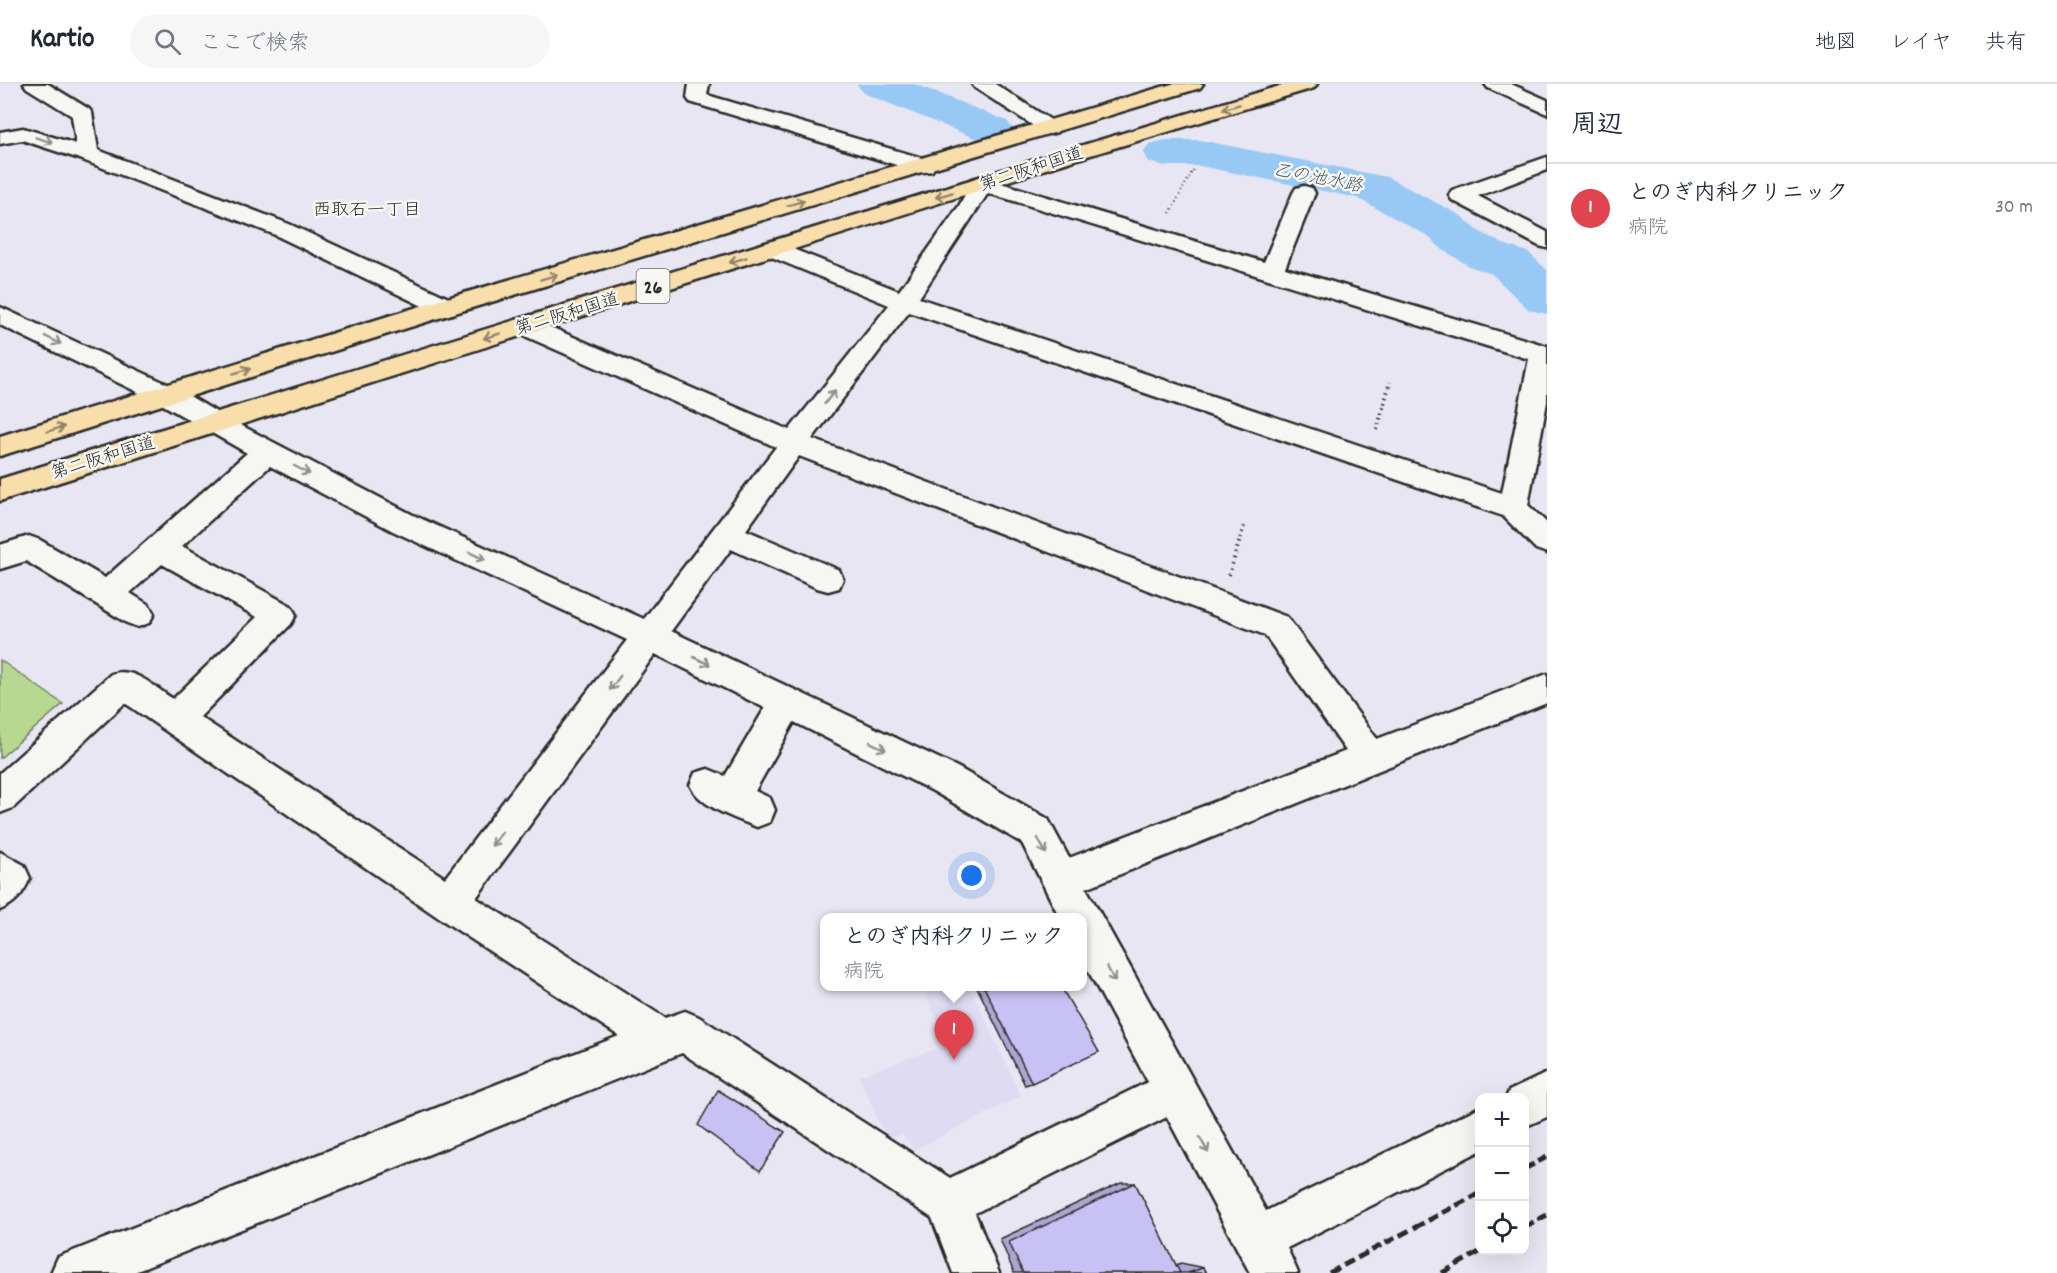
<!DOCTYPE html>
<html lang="ja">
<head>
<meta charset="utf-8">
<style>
  body { margin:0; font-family:Dekko,"Klee One",sans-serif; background:#f6f6f7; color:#1f2937 }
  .controls { position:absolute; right:18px; bottom:18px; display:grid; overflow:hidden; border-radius:12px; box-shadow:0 6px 24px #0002 }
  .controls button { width:54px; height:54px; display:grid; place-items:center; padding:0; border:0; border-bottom:2px solid #e0e1e3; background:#fff; color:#1f2937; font:30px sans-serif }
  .you { position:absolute; left:972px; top:792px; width:21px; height:21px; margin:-15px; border:4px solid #fff; border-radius:50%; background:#1a73e8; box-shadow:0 0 0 9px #1a73e833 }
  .badge { display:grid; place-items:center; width:39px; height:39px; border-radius:50%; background:#0b8043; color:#fff; font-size:20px; font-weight:700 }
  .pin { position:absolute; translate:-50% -50px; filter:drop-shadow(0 2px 3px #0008) }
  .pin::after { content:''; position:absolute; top:32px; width:21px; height:18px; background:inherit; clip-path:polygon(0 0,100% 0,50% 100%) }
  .popup { position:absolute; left:820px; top:829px; width:267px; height:78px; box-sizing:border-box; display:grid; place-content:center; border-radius:12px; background:#fff; filter:drop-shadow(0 2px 4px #0005); font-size:20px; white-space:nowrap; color:#747a83 }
  .popup b { font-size:22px; color:#1f2937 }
  .popup::after { content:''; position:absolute; left:50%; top:100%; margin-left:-12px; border:12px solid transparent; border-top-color:#fff }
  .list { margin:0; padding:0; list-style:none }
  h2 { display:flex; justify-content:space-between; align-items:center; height:78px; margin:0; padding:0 24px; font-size:26px }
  h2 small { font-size:20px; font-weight:400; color:#747a83 }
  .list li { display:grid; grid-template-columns:39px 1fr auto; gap:18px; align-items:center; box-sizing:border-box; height:90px; padding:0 24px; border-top:2px solid #e0e1e3 }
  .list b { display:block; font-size:22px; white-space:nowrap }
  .list p { margin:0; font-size:20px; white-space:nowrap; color:#747a83 }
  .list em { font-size:20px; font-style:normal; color:#747a83 }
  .icon { flex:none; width:33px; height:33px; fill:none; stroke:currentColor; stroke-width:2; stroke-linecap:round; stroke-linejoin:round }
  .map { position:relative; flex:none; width:1547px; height:1189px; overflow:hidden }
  header { display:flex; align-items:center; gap:36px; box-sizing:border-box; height:84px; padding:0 30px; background:#fff; border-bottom:2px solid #e0e1e3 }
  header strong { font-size:28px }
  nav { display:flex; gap:33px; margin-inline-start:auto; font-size:21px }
  .search { width:420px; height:54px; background:#f6f6f7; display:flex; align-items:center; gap:15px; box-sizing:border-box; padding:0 21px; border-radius:33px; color:#747a83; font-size:22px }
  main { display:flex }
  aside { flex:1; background:#fff }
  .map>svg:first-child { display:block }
  .built { fill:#dedbf2 }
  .green { fill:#b7d891; stroke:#71825e; stroke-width:1.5 }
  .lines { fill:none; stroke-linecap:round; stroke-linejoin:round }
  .river { fill:#98c9f4; fill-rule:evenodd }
  .minor-casing { stroke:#2b2b2b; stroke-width:5 }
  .highway-casing { stroke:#2b2b2b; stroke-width:5 }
  .path-far1 { stroke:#2b2b2b; stroke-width:2; stroke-dasharray:1 3; stroke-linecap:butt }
  .path { stroke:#2b2b2b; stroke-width:4; stroke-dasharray:1.5 4; stroke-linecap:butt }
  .minor { fill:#f6f6f2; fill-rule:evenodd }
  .highway { fill:#f8deab; fill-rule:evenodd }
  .rail { stroke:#2b2b2b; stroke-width:5; stroke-dasharray:11 5; stroke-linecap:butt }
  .wall { fill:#aca6d1; stroke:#2b2b2b; stroke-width:1.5 }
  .building { fill:#c8c1f3; stroke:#2b2b2b; stroke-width:1.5 }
  .oneway { stroke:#92846b }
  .oneway2 { stroke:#90908e }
  .labels { text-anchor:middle; stroke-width:5; stroke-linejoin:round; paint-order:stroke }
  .far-street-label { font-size:18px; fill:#2b2b2b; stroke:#f6f6f2 }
  .far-water-label { font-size:18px; font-style:italic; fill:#4c5a67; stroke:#f6f6f2 }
  .far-neighbourhood-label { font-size:18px; fill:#2b2b2b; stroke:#f6f6f2 }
  .shield { fill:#f6f6f2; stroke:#686867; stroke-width:1.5 }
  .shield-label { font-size:20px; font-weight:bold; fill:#2b2b2b }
</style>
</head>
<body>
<header>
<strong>Kartio</strong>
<div class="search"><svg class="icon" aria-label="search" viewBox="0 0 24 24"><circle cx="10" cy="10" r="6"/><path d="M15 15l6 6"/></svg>ここで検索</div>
<nav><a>地図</a><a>レイヤ</a><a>共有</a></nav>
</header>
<main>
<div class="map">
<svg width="1547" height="1189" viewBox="0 0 1547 1189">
  <rect width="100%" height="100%" fill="#e8e6f2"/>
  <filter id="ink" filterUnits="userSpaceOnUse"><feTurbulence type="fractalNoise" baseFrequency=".0167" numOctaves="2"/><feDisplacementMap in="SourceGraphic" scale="12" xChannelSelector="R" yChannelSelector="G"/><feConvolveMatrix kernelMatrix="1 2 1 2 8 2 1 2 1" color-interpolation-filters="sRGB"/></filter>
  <g filter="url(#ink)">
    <polygon class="built" points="922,903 970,903 1021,1012 914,1066 902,1050 886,1054 859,992 949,960"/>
    <polygon class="green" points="0,576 63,620 0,674"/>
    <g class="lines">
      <g class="river">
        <polygon points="857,0 915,0 1007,37 1014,46 1007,55 992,59 977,55 863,9"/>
        <polygon points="1165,56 1200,56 1387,93 1460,131 1477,146 1503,160 1528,168 1547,186 1547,230 1529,226 1492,190 1469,182 1443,166 1426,151 1357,114 1200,82 1165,82 1149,78 1143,69 1149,60"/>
      </g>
      <g class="minor-casing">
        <g id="minor">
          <polygon points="24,0 48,0 89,25 92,29 98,66 289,140 455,217 458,223 455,229 446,231 437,229 273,150 80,75 22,56 0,60 0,48 23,44 76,60 72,32 27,4"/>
          <polygon points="689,0 709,0 707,11 932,77 935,82 932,87 924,88 916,87 690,18 687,14"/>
          <polygon points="972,0 995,0 1057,40 1060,44 1057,48 1050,50 1043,48 975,4"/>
          <polygon points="1485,0 1511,0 1547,16 1547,30 1488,4"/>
          <polygon points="1547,73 1547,86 1478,112 1547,148 1547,164 1539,162 1452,116 1449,111 1452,106"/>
          <path d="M981,93L1264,178L1293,109L1296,104L1304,102L1312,104L1315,109L1285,184L1547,262V318L1528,421L1547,439V469L1536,465L1503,432L909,228L812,355L1287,533L1377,655L1547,590V619L1086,804L1266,1127L1480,1023V1067L1287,1164L1298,1189H1250L1167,1033L975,1129L999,1189H953L932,1134L682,969L132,1189H51L58,1173L619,952L436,832L125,619L13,724L0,729V689L111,590C134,582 154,603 173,615L257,533L162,480L130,509L149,521L154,530L149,539L138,543L127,539L26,477L0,485V461L29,452L40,456L105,494L247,369L158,318L0,241V223L176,304L223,332L413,431L644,535L776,363L516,248L512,242L516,236L525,234L534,236L789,346L889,221L764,170L760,165L764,160L772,158L780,160L899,207L959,122L973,95ZM988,109L1529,275L1502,409L919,214ZM799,372L1265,551L1346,667L1069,774L1048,735L957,683L671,547L731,465L817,504L828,507L839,504L843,495L839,486L746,446ZM270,382L393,447L627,556L445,794L200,633L291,540L296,531L291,522L182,462ZM655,570L765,624L725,692L708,685L695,689L690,701C700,723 735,734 757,743L770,738L775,726L770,714L755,707L794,638L933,707L1022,759L1060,834H1083V877L1148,998L950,1094L699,933L685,927L665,934L476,814Z"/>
          <path d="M0,768L24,781L30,794C23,810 16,819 0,826Z"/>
          <polygon points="1547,989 1547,1033 1524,1043 1524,1014 1506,1014 1509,1007"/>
        </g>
      </g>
      <g class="highway-casing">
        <g id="highway">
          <polygon points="1172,0 1203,0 1200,4 455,229 0,372 0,352 437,217"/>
          <polygon points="1286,0 1317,0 1314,4 1084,73 0,417 0,395 1070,65"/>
        </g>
      </g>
      <polyline class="path-far1" points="1170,129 1193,86"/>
      <g class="path">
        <polyline points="1377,346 1390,298"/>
        <polyline points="1229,491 1244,442"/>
      </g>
      <use href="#minor" class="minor"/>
      <use href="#highway" class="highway"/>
      <g class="rail">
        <polyline points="1524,1085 1547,1073"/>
        <polyline points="1524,1143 1547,1131"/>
        <polyline points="1329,1189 1480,1109"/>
        <polyline points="1442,1189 1483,1166"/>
      </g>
    </g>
    <g class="wall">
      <polygon points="977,903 1061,903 1032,999 1025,1001"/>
      <polygon points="1121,1099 1135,1099 1176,1181 1181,1179 1203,1184 1206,1189 1014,1189 1000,1155"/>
    </g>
    <g class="building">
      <polygon points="984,903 1061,903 1099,968 1032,999"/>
      <polygon points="718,1006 785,1048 760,1087 698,1041"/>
      <polygon points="1135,1099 1180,1189 1023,1189 1009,1158"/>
      <polygon points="1203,1184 1206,1189 1188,1189"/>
    </g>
    <defs><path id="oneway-shaft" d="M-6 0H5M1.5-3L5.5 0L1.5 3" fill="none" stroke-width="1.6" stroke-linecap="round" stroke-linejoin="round" transform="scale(1.5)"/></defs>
    <g class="oneway">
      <use href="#oneway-shaft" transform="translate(1231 23) rotate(163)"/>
      <use href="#oneway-shaft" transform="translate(944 111) rotate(163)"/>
      <use href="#oneway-shaft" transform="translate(796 119) rotate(-17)"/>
      <use href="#oneway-shaft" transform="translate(738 176) rotate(163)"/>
      <use href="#oneway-shaft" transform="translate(549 193) rotate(-17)"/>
      <use href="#oneway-shaft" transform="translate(492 252) rotate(163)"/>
      <use href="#oneway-shaft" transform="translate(242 287) rotate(-17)"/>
      <use href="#oneway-shaft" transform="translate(56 345) rotate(-17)"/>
    </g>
    <g class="oneway2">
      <use href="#oneway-shaft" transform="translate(44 56) rotate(17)"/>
      <use href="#oneway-shaft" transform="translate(53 256) rotate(26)"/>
      <use href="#oneway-shaft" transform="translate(830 313) rotate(-52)"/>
      <use href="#oneway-shaft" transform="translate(302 386) rotate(28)"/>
      <use href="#oneway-shaft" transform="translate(477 472) rotate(25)"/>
      <use href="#oneway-shaft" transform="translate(702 577) rotate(26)"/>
      <use href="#oneway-shaft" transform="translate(615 599) rotate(127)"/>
      <use href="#oneway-shaft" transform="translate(878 662) rotate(26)"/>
      <use href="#oneway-shaft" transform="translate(497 755) rotate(127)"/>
      <use href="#oneway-shaft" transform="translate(1042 762) rotate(62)"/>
      <use href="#oneway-shaft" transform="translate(1111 890) rotate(62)"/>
      <use href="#oneway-shaft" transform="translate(1204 1061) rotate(61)"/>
    </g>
  </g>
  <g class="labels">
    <g class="far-street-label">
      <text transform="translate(1031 84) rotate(-18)" y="6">第二阪和国道</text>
      <text transform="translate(567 229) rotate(-17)" y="6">第二阪和国道</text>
      <text transform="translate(103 373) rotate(-17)" y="6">第二阪和国道</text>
    </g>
    <g class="far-water-label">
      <text transform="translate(1318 93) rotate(11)" y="6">乙の池水路</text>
    </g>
    <g class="far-neighbourhood-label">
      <text x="367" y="131">西取石一丁目</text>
    </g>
    <rect class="shield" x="636.5" y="185" width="33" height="34" rx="4.5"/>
    <g class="shield-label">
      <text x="653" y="209">26</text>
    </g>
  </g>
</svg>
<div class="controls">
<button>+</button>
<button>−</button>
<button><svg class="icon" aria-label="locate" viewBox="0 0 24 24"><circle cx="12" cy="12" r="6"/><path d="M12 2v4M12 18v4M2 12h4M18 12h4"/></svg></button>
</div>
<div class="you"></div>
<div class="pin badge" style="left:954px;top:976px;background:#e0444e">1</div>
<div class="popup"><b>とのぎ内科クリニック</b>病院</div>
</div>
<aside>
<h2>周辺<small></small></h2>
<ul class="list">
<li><span class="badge" style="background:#e0444e">1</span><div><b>とのぎ内科クリニック</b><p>病院</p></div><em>30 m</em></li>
</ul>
</aside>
</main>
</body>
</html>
